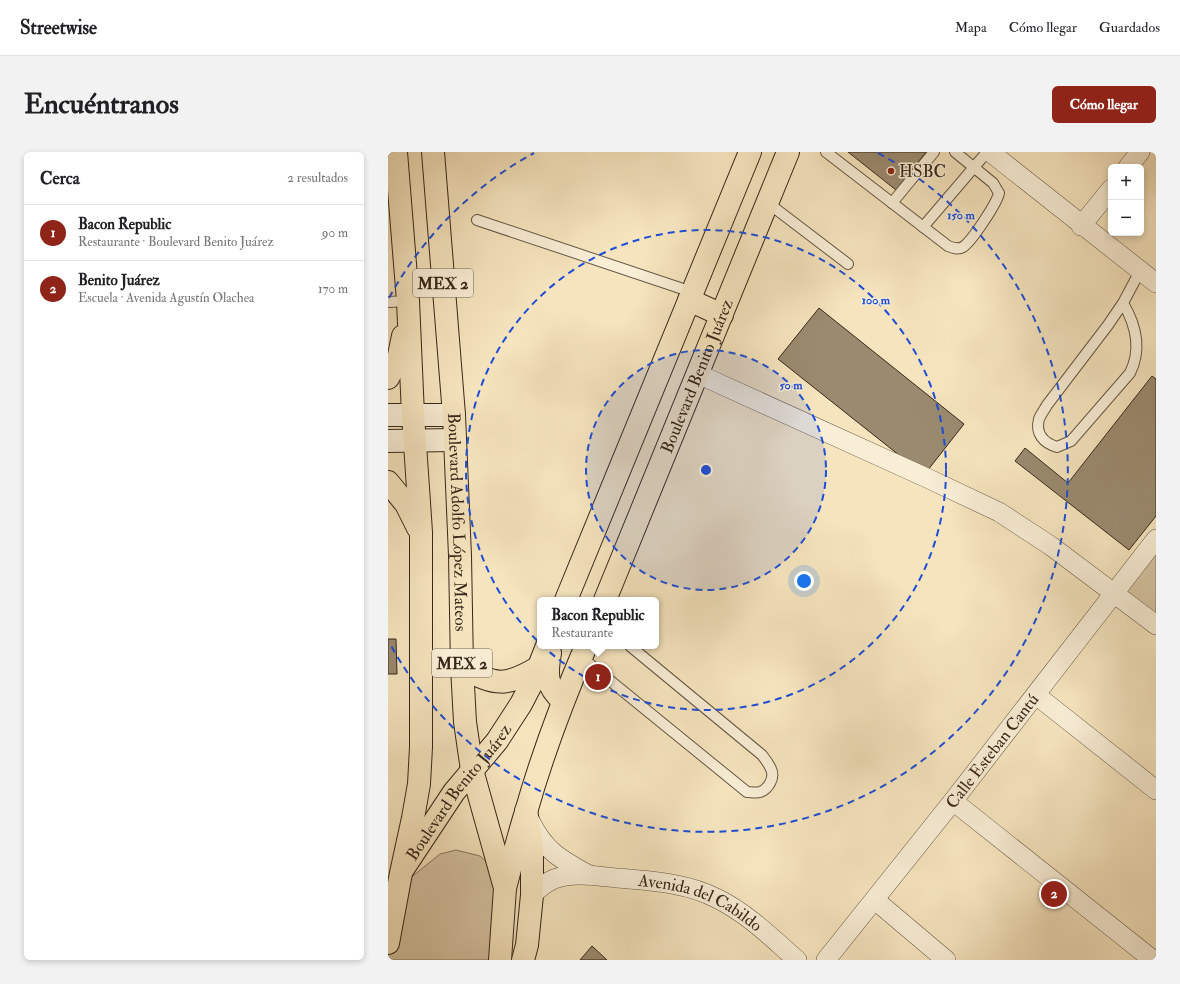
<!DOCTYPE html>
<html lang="es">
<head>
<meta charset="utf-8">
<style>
  body { margin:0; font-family:"IM FELL Double Pica",serif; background:#f2f2f2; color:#202124 }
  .controls { position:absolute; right:12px; top:12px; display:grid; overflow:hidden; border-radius:6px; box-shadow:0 2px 6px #0003 }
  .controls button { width:36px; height:36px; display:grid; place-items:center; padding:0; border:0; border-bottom:1px solid #e0e0e0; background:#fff; color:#202124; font:20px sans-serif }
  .you { position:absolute; left:416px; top:429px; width:14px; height:14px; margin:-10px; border:3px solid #fff; border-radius:50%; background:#1a73e8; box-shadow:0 0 0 6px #1a73e833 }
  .badge { display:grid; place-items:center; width:26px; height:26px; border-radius:50%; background:#8f2418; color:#fff; font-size:13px; font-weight:700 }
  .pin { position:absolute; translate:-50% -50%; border:2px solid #fff; box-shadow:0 1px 4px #0006 }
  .popup { position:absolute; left:149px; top:445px; width:122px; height:52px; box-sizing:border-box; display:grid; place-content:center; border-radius:6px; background:#fff; filter:drop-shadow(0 1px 3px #0005); font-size:13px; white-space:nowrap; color:#757577 }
  .popup b { font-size:15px; color:#202124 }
  .popup::after { content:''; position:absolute; left:50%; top:100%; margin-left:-8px; border:8px solid transparent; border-top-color:#fff }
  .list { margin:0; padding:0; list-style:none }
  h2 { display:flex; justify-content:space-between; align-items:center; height:52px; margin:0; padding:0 16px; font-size:17px }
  h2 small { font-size:13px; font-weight:400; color:#757577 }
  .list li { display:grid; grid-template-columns:26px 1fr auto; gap:12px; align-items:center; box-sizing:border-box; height:56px; padding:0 16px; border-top:1px solid #e0e0e0 }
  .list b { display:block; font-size:15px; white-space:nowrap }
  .list p { margin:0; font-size:13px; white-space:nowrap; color:#757577 }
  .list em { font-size:13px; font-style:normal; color:#757577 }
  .map { position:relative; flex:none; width:768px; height:808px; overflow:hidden; border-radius:6px }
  header { display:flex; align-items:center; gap:24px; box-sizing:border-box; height:56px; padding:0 20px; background:#fff; border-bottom:1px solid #e0e0e0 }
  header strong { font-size:19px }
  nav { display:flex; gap:22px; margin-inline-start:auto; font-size:14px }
  .intro { display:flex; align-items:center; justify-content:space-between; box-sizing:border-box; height:96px; padding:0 24px }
  h1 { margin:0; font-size:28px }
  .button { padding:10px 18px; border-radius:6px; background:#8f2418; color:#fff; font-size:14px; font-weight:700 }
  main { display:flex; gap:24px; padding:0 24px }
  aside { flex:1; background:#fff; border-radius:6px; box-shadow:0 2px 6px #0003 }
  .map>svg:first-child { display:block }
  .green { fill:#d5c4a2; stroke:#86765e }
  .building { fill:#9a8a6f; stroke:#37281a }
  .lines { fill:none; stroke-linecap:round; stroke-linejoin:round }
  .lane-casing { stroke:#665743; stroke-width:12 }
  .street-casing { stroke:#665743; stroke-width:20 }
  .secondary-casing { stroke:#37281a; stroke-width:24 }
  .primary-casing { stroke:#37281a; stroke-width:24 }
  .highway-casing { stroke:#37281a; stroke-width:24 }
  .lane { stroke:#f8edd5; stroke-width:10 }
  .street { stroke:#f8edd5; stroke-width:19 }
  .secondary { stroke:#f8edd5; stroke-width:22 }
  .primary { stroke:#f5e4be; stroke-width:22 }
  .highway { stroke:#f5e4be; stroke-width:22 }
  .ring { fill:none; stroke:#1d4ed8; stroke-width:2; stroke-dasharray:7 5 }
  .poi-dot { fill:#8f2418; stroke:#f8edd5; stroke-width:1.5 }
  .labels { text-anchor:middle; stroke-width:3; stroke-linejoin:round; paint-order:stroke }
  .shield { fill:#f8edd5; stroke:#716352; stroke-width:1 }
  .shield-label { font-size:16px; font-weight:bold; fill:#37281a }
  .poi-label { font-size:17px; fill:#37281a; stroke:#f8edd5; text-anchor:start }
  .street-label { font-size:17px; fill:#37281a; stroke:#f8edd5 }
  .centre { fill:#1d4ed8; stroke:#f8edd5; stroke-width:2 }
  .ring-label { font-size:12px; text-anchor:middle; font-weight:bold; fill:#1d4ed8; stroke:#f8edd5; stroke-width:3; stroke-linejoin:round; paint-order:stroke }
</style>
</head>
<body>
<header>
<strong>Streetwise</strong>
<nav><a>Mapa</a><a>Cómo llegar</a><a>Guardados</a></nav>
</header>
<div class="intro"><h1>Encuéntranos</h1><a class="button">Cómo llegar</a></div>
<main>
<aside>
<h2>Cerca<small>2 resultados</small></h2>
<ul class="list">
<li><span class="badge">1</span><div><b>Bacon Republic</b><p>Restaurante · Boulevard Benito Juárez</p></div><em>90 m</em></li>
<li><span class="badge">2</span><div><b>Benito Juárez</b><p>Escuela · Avenida Agustín Olachea</p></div><em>170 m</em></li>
</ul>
</aside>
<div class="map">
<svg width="768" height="808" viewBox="0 0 768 808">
  <rect width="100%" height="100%" fill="#f5e4be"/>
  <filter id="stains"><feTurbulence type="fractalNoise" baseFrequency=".005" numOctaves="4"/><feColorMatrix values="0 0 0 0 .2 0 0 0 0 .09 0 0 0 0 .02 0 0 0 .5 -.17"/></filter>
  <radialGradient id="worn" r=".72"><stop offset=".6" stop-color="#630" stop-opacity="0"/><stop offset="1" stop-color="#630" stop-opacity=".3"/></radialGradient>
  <g class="green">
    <polygon points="768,389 768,472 728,441"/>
    <polygon points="68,698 92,704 112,722 110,808 0,808 0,744 52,702"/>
  </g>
  <g class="building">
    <polygon points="460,0 538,0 508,38"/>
    <polygon points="431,156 576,272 536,323 390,207"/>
    <polygon points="764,224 768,227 768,364 741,398 627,309 637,296 680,331"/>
    <polygon points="0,487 8,487 9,522 0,522"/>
    <polygon points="204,794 219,808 192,808"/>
  </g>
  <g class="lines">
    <g class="lane-casing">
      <g id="lane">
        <path d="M438,0L560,94C565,96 570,98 575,95C584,89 609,51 611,41L605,31L567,0"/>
        <polyline points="380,51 460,112"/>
        <polyline points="504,51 546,0"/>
        <polyline points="89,68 304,140"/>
        <polyline points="535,75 599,0"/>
        <polyline points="0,150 20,149"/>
        <path d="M735,151C748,173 754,197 742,221L683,289L669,295C656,291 647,282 651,267C653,262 657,257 659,253L720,173L735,151L752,119"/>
        <path d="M193,505L359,640C363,640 368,641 372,640C381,637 387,625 383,617C381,612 377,607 374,603L242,494"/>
      </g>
    </g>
    <g class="street-casing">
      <g id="street">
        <polyline points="602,0 768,131"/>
        <polyline points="740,15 752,0"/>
        <polyline points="693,74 723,37"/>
        <polyline points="310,222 539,326 611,360 663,394 768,473"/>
        <polyline points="648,543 768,638"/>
        <polyline points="565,649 765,808"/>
        <path d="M142,669C158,700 172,707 201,723"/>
        <path id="s1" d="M144,743C151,736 157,731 166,727C186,720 209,724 229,726C264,729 299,731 330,747C360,762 384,786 409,808"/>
        <polyline points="487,748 558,808"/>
        <path id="s2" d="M438,808L565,649L768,387"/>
      </g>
    </g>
    <g class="secondary-casing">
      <g id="secondary">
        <polyline points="0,263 66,263"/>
        <polyline points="0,289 66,288"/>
      </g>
    </g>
    <g class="primary-casing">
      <g id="primary">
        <polyline points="301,148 334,163"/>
        <polyline points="178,448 362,0"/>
        <path id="s3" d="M217,448L400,0"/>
        <path d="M162,501C158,523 158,534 175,549"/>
        <path id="s4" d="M15,717L66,640L109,589L133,552L146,527L159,494"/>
        <path d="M117,736C124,710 130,685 138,660C154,603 175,548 198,494"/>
      </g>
    </g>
    <g class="highway-casing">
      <g id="highway">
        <path id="s5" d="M45,0L66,263L72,404L74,515L77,570L84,618L117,736L112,808"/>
        <polyline points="0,226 10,208 15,184"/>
        <polyline points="0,330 18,352 30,376"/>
        <path d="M74,515C107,534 118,535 151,515"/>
        <polyline points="0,791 13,721 25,666 31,632 33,595 33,380 25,263 20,149 8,0"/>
        <polyline points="135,808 139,793 144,743 144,691 138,659"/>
      </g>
    </g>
    <use href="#lane" class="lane"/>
    <use href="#street" class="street"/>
    <use href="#secondary" class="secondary"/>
    <use href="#primary" class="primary"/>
    <use href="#highway" class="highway"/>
  </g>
  <circle cx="318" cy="318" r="120" fill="#1d4ed8" fill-opacity=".12"/>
  <g class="ring">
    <circle cx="318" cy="318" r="120"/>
    <circle cx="318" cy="318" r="240"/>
    <path d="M1 146A361 361 0 0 1 146 1M490 1A361 361 0 1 1 1 490"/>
  </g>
  <circle class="poi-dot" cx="503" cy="19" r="4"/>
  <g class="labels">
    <g class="shield">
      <rect x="25" y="117" width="60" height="28" rx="3"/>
      <rect x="44" y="497" width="60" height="28" rx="3"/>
    </g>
    <g class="shield-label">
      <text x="55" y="137">MEX 2</text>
      <text x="74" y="517">MEX 2</text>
    </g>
    <g class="poi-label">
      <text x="511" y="25">HSBC</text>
    </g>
    <g class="street-label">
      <text dy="6" stroke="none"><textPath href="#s3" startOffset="242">Boulevard Benito Juárez</textPath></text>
      <text dy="6" stroke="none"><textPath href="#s5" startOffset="371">Boulevard Adolfo López Mateos</textPath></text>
      <text dy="6" stroke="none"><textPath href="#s2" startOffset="267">Calle Esteban Cantú</textPath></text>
      <text dy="6" stroke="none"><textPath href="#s4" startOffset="95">Boulevard Benito Juárez</textPath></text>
      <text dy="6" stroke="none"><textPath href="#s1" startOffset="179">Avenida del Cabildo</textPath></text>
    </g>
  </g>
  <circle cx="318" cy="318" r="6" class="centre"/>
  <g class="ring-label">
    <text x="573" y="67">150 m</text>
    <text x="488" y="152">100 m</text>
    <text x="403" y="237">50 m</text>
  </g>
  <rect width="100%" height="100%" filter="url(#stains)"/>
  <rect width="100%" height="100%" fill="url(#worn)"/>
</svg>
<div class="controls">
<button>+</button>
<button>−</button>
</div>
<div class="you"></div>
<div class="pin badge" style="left:210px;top:525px">1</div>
<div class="popup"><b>Bacon Republic</b>Restaurante</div>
<div class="pin badge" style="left:666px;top:742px">2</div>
</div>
</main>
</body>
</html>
